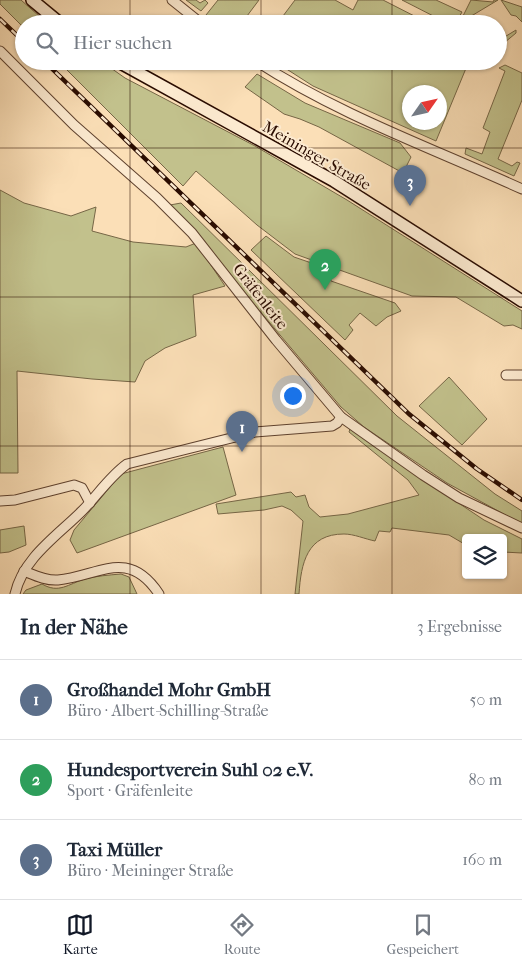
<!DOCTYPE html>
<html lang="de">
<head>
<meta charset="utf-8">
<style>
  body { margin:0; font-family:"IM FELL French Canon",serif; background:#f6f6f7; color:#1f2937 }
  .controls { position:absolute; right:15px; bottom:15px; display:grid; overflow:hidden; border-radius:5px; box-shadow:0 1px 4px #0004 }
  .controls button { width:45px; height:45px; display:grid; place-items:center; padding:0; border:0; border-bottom:1px solid #e0e1e3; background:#fff; color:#1f2937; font:25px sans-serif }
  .compass { position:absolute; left:402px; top:85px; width:45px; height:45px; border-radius:50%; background:#fff; box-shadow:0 1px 4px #0004; rotate:56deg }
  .you { position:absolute; left:292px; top:395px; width:18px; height:18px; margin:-12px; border:4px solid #fff; border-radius:50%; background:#1a73e8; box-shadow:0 0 0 8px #1a73e833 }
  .badge { display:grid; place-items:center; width:32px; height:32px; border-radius:50%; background:#111827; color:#fff; font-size:16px; font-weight:700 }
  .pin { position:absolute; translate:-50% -41px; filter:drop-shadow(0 1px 2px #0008) }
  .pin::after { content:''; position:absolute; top:26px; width:18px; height:15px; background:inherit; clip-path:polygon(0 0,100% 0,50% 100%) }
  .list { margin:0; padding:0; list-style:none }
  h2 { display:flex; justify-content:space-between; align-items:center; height:65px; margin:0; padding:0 20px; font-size:21px }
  h2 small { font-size:16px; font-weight:400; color:#747a83 }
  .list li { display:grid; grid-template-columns:32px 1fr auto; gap:15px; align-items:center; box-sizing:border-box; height:80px; padding:0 20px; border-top:1px solid #e0e1e3 }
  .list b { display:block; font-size:19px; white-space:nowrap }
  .list p { margin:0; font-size:16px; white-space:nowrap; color:#747a83 }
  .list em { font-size:16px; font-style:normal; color:#747a83 }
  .icon { flex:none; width:28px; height:28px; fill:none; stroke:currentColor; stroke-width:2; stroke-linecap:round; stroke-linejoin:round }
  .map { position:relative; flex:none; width:522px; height:594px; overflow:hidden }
  .search { position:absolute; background:#fff; box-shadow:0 1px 4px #0004; left:15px; right:15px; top:15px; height:55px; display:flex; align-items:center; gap:12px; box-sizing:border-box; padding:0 18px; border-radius:28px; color:#747a83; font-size:19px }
  .sheet { height:305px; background:#fff }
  nav { display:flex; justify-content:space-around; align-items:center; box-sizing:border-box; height:70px; border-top:1px solid #e0e1e3; background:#fff; font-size:14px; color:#747a83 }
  nav a { display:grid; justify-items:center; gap:2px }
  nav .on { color:#111827 }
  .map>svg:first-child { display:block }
  .green { fill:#c2c18c; stroke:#766646; fill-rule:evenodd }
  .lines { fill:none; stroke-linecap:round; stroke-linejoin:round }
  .street-casing { stroke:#5e412e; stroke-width:11 }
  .secondary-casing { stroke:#2a0c01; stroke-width:14 }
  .street { stroke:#fcead0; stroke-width:9 }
  .secondary { stroke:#fcead0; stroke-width:11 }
  .rail-casing { stroke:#2a0c01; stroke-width:4.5 }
  .rail { stroke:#fcead0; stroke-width:2.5; stroke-dasharray:8; stroke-linecap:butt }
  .grid { fill:none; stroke:#2a0c01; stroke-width:1; stroke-opacity:0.55 }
  .labels { text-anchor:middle; stroke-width:4; stroke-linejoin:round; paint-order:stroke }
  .street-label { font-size:16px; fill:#2a0c01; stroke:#fcead0 }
</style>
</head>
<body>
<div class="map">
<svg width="522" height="594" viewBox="0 0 522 594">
  <rect width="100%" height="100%" fill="#fbdfb7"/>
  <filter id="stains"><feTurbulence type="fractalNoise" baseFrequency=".004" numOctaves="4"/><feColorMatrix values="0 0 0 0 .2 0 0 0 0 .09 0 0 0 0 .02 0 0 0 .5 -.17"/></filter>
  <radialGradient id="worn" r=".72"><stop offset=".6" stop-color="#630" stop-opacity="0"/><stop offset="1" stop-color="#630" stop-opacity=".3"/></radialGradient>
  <g class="green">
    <polygon points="0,0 21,0 48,24 24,24 24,28 0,4"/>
    <polygon points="186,0 196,0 200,3 205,0 208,3 201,11"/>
    <polygon points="218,0 259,0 241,24 218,24 206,15"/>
    <polygon points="295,0 335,0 353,10 358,0 383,0 430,24 277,24"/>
    <polygon points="402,0 436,0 462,12 455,24 449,24"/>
    <polygon points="471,0 493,2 494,0 498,0 468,18 470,21 466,24 459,24"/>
    <polygon points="501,0 522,7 522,22 516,16 511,15"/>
    <polygon points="516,30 516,33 498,48 498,41"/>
    <polygon points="58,61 101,61 125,78 255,146 347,200 522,311 522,329 513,325 504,326 456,297 412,296 295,254 257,225 196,171 183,186"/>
    <path d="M274,61H469L436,141L313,86ZM410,92H440V122H410Z"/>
    <polygon points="505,65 522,73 522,100 498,159 512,166 517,162 520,163 514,176 465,154 466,148 482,154 490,132 483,128 505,71 499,68"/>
    <polygon points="257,74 305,103 400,143 411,157 403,173 319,127 300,119 284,114 245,87"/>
    <polygon points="0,190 24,203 71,216 96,207 92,231 133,242 186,247 196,243 225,286 193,295 196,336 165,348 145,361 135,382 92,379 17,371 18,473 0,473"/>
    <polygon points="181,203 397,416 495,494 522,511 522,524 447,483 364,427 341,407 170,205"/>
    <polygon points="266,236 294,257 329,269 331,281 395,303 401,311 387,317 376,326 360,313 349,325 353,330 345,340 251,250"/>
    <polygon points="449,377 487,419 462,445 419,406"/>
    <path d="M351,426L433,486L484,520L522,539V553L503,552V538H466V545L449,535L392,528L390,532L379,531L375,541C365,539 354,534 344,534C307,534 301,563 299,594H295L303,521L291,510L282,506L264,510L218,514L216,504L291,492L296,497L305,495L309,507L320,517L348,514L419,495L408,480L349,432Z"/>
    <polygon points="223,447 236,495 77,553 70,540 74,530 121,474"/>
    <polygon points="24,526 26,545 9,552 0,553 0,530"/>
    <path d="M121,574L129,577L137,594H23L26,590L42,584C59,594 68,584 85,579C96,576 109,575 121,574Z"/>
  </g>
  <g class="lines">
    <g class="street-casing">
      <g id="street">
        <polyline points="172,0 202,24"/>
        <polyline points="0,51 74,125 157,198 192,233 276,340 341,417 423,475 459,498 522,528"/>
        <path d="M256,61C339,115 432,148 522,189"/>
        <polyline points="506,375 522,375"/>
        <polyline points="0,501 15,500 74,485 82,488 90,503"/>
        <path d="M24,571C34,575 46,581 58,580C99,576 128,547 159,594"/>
        <path d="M15,594C23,558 57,536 82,511C97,496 109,477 127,464L255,432L332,426L337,423L341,417"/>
      </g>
    </g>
    <g class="secondary-casing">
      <g id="secondary">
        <polyline points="32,0 61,24"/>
        <polyline points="117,61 334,181 522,301"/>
      </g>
    </g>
    <use href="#street" class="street"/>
    <use href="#secondary" class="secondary"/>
    <g class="rail-casing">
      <g id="rail">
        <polyline points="0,19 24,42"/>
        <polyline points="44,61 409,414 477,469 522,500"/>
      </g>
    </g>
    <use href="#rail" class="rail"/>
  </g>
  <path class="grid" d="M130,0V24M261,0V24M392,0V24M130,61V594M261,61V594M392,61V594M0,148H522M0,297H522M0,446H522"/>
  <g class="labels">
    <g class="street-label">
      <text transform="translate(317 155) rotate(30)" y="6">Meininger Straße</text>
      <text transform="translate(261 296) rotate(52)" y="6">Gräfenleite</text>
    </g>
  </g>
  <rect width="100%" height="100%" filter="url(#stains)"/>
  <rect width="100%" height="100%" fill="url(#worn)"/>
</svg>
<div class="controls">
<button><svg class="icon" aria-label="layers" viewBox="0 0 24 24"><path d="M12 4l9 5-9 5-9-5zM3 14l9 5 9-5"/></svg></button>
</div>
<svg class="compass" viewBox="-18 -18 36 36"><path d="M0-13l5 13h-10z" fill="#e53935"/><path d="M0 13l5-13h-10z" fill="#747a83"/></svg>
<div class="you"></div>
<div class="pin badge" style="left:242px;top:452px;background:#5c6f8a">1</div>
<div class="pin badge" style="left:325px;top:290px;background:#2e9e5b">2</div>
<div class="pin badge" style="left:410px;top:206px;background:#5c6f8a">3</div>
<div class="search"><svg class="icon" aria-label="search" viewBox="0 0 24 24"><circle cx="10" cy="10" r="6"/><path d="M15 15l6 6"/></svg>Hier suchen</div>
</div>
<section class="sheet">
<h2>In der Nähe<small>3 Ergebnisse</small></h2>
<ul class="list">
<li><span class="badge" style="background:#5c6f8a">1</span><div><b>Großhandel Mohr GmbH</b><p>Büro · Albert-Schilling-Straße</p></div><em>50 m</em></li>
<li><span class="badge" style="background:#2e9e5b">2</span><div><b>Hundesportverein Suhl 02 e.V.</b><p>Sport · Gräfenleite</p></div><em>80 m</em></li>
<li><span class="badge" style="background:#5c6f8a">3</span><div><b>Taxi Müller</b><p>Büro · Meininger Straße</p></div><em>160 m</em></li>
</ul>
</section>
<nav>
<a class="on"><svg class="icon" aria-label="map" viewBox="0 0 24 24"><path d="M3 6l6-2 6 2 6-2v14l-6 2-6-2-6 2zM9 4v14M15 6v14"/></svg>Karte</a>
<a><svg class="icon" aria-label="directions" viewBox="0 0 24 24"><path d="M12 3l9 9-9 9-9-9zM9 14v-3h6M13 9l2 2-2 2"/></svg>Route</a>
<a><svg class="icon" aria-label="saved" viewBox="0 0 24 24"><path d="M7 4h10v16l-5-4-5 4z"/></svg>Gespeichert</a>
</nav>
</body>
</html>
